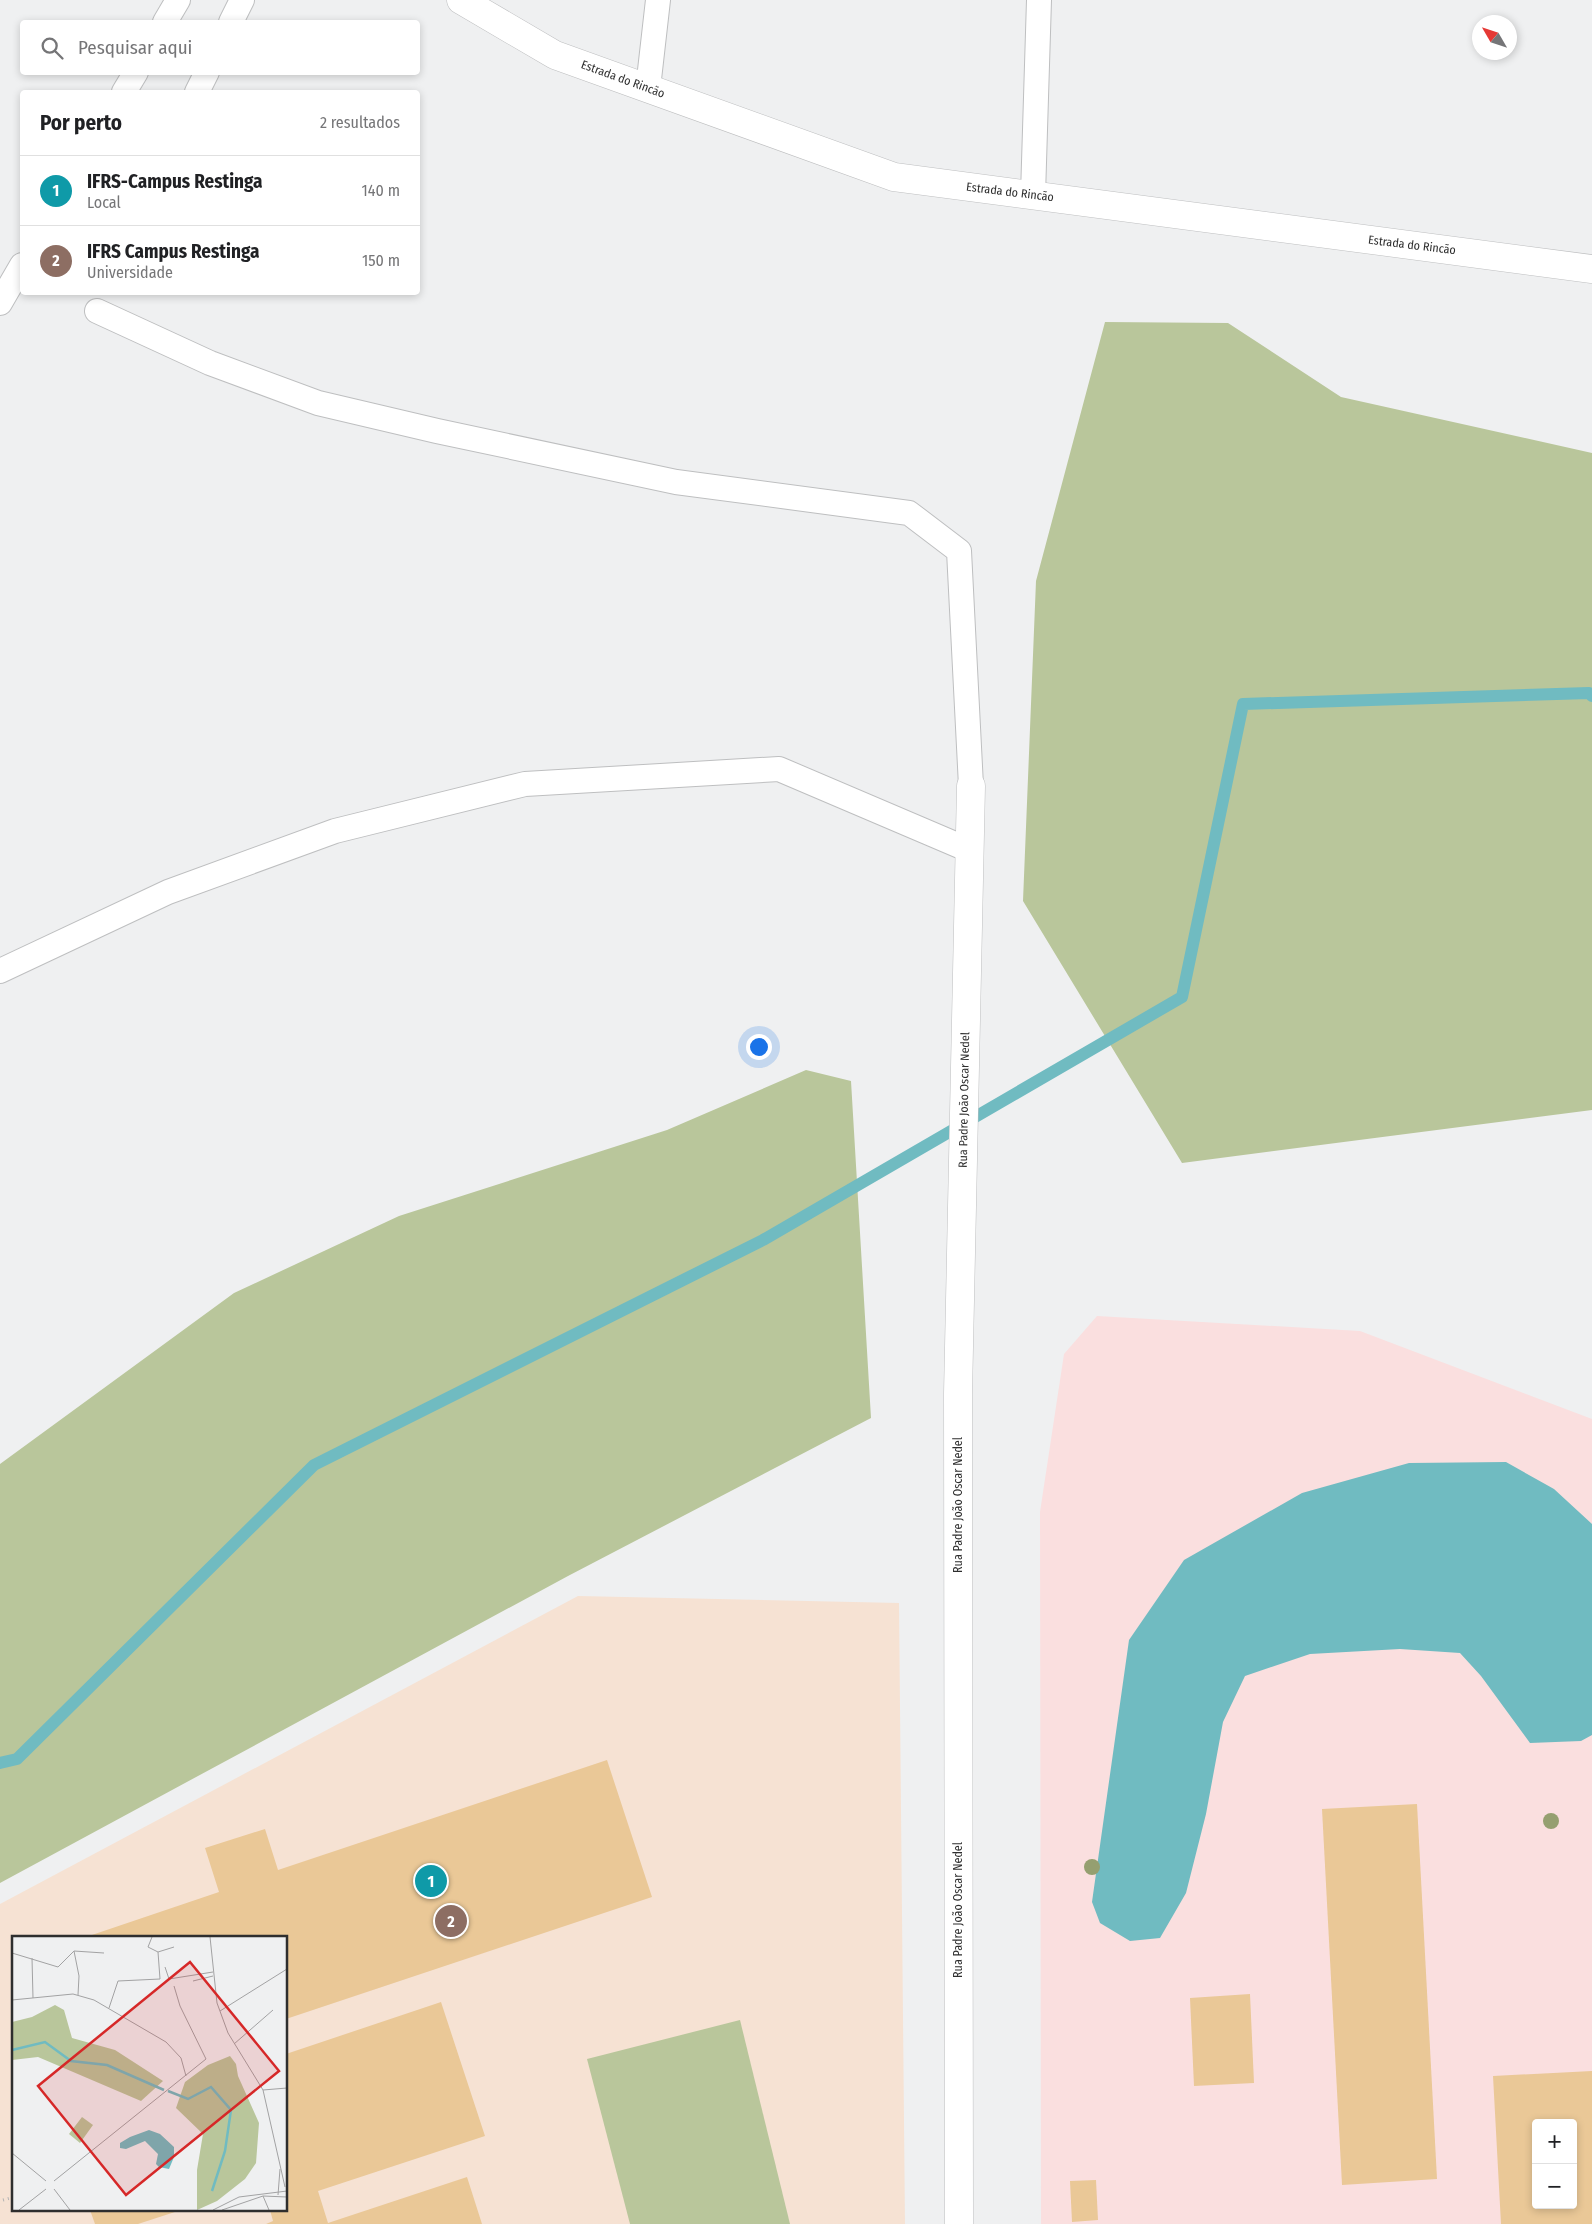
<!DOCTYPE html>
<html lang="pt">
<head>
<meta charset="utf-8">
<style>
  body { margin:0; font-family:"Fira Sans Condensed",sans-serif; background:#f2f2f2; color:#202124 }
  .controls { position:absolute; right:15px; bottom:15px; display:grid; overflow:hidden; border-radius:5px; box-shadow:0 2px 8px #0003 }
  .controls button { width:45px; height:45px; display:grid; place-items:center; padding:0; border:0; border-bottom:1px solid #e0e0e0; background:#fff; color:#202124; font:25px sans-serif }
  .compass { position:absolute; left:1472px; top:15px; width:45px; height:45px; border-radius:50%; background:#fff; box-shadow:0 2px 8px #0003; rotate:309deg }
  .you { position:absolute; left:758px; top:1046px; width:18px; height:18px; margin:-12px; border:4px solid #fff; border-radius:50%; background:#1a73e8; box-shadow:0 0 0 8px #1a73e833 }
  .badge { display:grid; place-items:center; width:32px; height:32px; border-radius:50%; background:#945120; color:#fff; font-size:16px; font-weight:700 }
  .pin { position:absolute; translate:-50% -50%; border:2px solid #fff; box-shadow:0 1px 5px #0006 }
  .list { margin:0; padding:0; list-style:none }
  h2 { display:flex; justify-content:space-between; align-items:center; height:65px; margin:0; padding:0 20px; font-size:21px }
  h2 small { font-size:16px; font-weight:400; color:#757577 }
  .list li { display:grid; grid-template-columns:32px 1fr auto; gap:15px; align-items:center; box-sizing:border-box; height:70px; padding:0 20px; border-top:1px solid #e0e0e0 }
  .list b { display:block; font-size:19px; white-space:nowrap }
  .list p { margin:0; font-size:16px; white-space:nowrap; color:#757577 }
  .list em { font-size:16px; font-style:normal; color:#757577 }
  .icon { flex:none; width:28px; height:28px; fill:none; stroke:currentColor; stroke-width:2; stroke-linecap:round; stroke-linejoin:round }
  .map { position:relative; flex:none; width:1592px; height:2224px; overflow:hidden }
  .search { position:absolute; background:#fff; box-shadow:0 2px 8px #0003; left:20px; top:20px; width:400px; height:55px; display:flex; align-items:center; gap:12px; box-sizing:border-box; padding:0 18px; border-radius:5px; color:#757577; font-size:19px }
  .panel { position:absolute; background:#fff; box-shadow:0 2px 8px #0003; left:20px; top:90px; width:400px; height:205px; border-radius:5px }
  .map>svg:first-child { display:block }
  .education { fill:#f6e2d3; fill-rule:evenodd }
  .medical { fill:#fadfdf; fill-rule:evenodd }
  .green { fill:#b9c69b }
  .water { fill:#70bbc1 }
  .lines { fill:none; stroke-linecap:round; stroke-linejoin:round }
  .stream { stroke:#70bbc1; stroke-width:12 }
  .building { fill:#eac897; fill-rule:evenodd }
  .service-casing { stroke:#bebfc0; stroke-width:26 }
  .minor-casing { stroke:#bebfc0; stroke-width:29 }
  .tertiary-casing { stroke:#bebfc0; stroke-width:29 }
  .path { stroke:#b3b4b4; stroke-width:3; stroke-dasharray:1 4; stroke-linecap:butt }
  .service { stroke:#fff; stroke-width:24 }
  .minor { stroke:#fff; stroke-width:28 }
  .tertiary { stroke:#fff; stroke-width:28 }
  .tree { fill:#959f70 }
  .labels { text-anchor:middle; stroke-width:4; stroke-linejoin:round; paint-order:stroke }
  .street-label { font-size:12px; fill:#2e2e2e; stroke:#fff }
  .inset-river { fill:none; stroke:#70bbc1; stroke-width:2.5 }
  .inset-road { fill:none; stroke:#a2a2a3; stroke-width:1 }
  .view { fill:#d62828; fill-opacity:0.15; stroke:#d62828; stroke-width:2.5 }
  .inset-edge { fill:none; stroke:#2e2e2e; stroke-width:2.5 }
</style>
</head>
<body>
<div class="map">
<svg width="1592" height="2224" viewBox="0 0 1592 2224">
  <rect width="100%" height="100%" fill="#eff0f1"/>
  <path class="education" d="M578,1596L899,1603L905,2224H0V1904ZM14,1938H286V2210H14Z"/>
  <path class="medical" d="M1097,1316L1360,1331L1592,1419V2224H1041L1040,1512L1064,1354ZM1536,2123H1573V2205H1536Z"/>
  <g class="green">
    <polygon points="1105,322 1228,323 1341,397 1592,453 1592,1110 1182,1163 1023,901 1036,581"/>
    <polygon points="806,1070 851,1081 871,1418 568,1576 0,1883 0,1464 234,1293 399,1216 667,1130"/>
    <polygon points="740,2020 790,2224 630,2224 587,2059"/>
  </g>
  <polygon class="water" points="1506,1462 1554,1489 1592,1524 1592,1735 1581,1741 1530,1743 1481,1676 1460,1653 1400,1649 1310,1654 1245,1676 1223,1722 1206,1814 1186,1893 1160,1938 1130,1941 1100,1923 1092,1902 1129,1640 1184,1560 1302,1493 1409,1463"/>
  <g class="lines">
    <polyline class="stream" points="0,1763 17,1759 314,1465 763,1240 1182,997 1243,704 1589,693 1592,696"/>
  </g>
  <g class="building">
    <polygon points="607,1760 652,1897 286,2019 286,1938 83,1938 219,1892 205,1848 265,1829 278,1870"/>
    <polygon points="1417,1804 1437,2179 1342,2185 1322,1809"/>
    <polygon points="1250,1994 1254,2083 1194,2086 1190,1998"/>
    <polygon points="441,2002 485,2136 318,2191 328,2223 467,2177 482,2224 266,2224 273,2221 270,2210 286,2210 286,2054"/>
    <path d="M1592,2071V2224H1501L1493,2076ZM1536,2123H1573V2205H1536Z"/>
    <polygon points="1096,2180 1098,2220 1072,2222 1070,2181"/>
    <polygon points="90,2210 178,2210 178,2211 138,2224 95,2224"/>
  </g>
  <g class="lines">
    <g class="service-casing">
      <g id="service">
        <polyline points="165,22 178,0"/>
        <polyline points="231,22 242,0"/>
        <polyline points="648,88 658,0"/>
        <polyline points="124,92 136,72"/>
        <polyline points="197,92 207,72"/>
        <polyline points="1033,195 1039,0"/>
        <polyline points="0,303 22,265"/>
        <polyline points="97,311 210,363 318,403 437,431 676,482 909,513 959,551 971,786"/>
        <polyline points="0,971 168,892 335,831 525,784 779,769 969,850"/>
      </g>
    </g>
    <g class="minor-casing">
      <polyline id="minor" points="959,2224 958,1394 971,786"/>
    </g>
    <g class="tertiary-casing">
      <polyline id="tertiary" points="461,0 555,55 894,177 1592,269"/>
    </g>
    <polyline class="path" points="3,2200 14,2197"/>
    <use href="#service" class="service"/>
    <use href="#minor" class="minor"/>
    <use href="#tertiary" class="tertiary"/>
  </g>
  <g class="tree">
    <circle cx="1551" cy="1821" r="8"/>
    <circle cx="1092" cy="1867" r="8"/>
  </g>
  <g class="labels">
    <g class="street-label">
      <text transform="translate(623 79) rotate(20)" y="4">Estrada do Rincão</text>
      <text transform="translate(1010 192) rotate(7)" y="4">Estrada do Rincão</text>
      <text transform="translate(1412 245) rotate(7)" y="4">Estrada do Rincão</text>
      <text transform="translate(964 1100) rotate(-89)" y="4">Rua Padre João Oscar Nedel</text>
      <text transform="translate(958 1505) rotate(-90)" y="4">Rua Padre João Oscar Nedel</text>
      <text transform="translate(958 1910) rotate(-90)" y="4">Rua Padre João Oscar Nedel</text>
    </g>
  </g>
  <g transform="translate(12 1936)">
    <rect width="275" height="275" fill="#eff0f1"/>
    <path d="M43,69L52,74L60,102L103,114L151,145L129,165L26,121L0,124V86L20,81ZM218,120L224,128L226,140L247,187L244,227L233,243L205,265L185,274V234L191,198L164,172L173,146L196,129ZM70,181L81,189L68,207L57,198Z" fill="#b9c69b"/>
    <path d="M137,194L148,198L162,211V221L157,233L147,231L144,228L146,218L133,205L114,213L108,212V207L118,201Z" fill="#70bbc1"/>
    <path class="inset-river" d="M0,114L33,106L59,125L95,129L152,154M156,155L176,163L199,151L219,174L213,215L200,255"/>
    <path class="inset-road" d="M140,1L136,11L146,16M198,1L205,67L216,97L251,154L273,251M62,15L67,40L66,59M0,17L46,31L62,15L92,17M20,22L21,62M153,31L157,43L201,36M181,45L201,40M0,64L61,58L82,64L154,106L169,122L174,140M97,72L106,45L148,43L146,16L162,11M208,75L275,33M222,108L261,74M251,154L275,152M0,217L34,245M42,245L194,123L168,70L162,50M42,253L58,274M266,259L268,233M251,260L257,274M7,274L34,253M201,274L227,261L275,255M210,274L251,260L275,261"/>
    <path class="view" d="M178,26L267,135L114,259L26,150Z"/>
    <rect width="275" height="275" class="inset-edge"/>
  </g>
</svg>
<div class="controls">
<button>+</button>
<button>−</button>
</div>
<svg class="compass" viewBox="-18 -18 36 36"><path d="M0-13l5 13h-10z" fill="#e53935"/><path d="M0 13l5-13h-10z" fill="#757577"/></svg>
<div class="you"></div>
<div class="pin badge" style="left:431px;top:1881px;background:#0f9aa8">1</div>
<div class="pin badge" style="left:451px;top:1921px;background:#8d6e63">2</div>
<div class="search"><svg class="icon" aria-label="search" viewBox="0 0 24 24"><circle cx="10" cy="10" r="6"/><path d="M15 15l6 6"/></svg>Pesquisar aqui</div>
<section class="panel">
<h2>Por perto<small>2 resultados</small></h2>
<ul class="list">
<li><span class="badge" style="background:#0f9aa8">1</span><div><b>IFRS-Campus Restinga</b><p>Local</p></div><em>140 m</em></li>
<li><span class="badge" style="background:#8d6e63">2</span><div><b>IFRS Campus Restinga</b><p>Universidade</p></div><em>150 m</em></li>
</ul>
</section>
</div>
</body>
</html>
